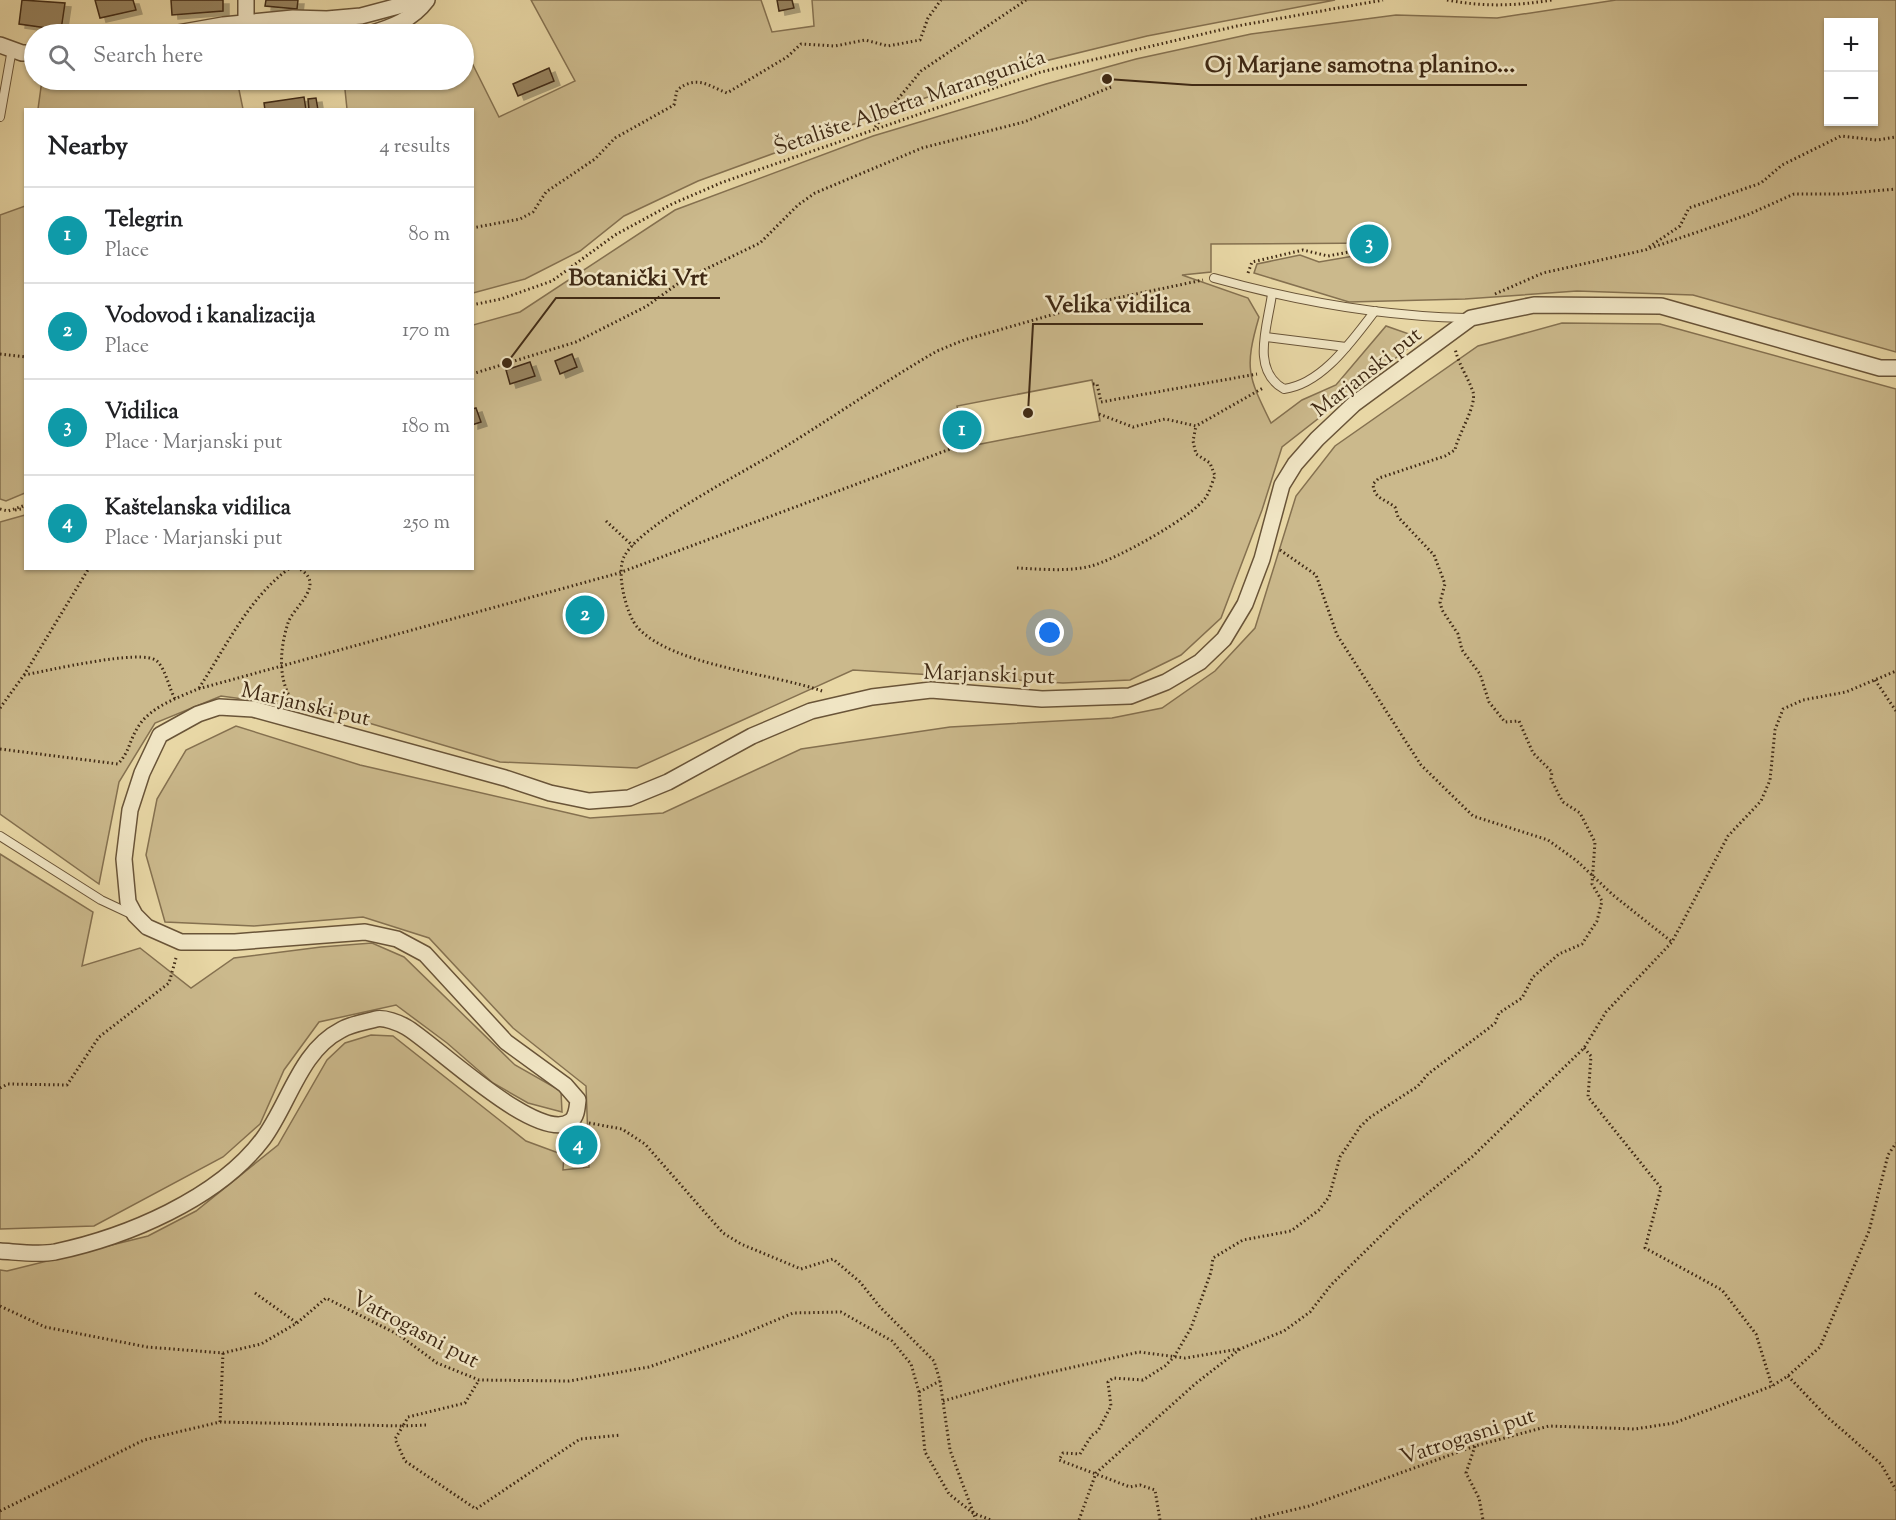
<!DOCTYPE html>
<html lang="en">
<head>
<meta charset="utf-8">
<style>
  body { margin:0; font-family:"Sorts Mill Goudy",serif; background:#f2f2f2; color:#202124 }
  .controls { position:absolute; right:18px; top:18px; display:grid; overflow:hidden; border-radius:0px; box-shadow:0 2px 4px #0004 }
  .controls button { width:54px; height:54px; display:grid; place-items:center; padding:0; border:0; border-bottom:2px solid #e0e0e0; background:#fff; color:#202124; font:30px sans-serif }
  .you { position:absolute; left:1050px; top:633px; width:21px; height:21px; margin:-15px; border:4px solid #fff; border-radius:50%; background:#1a73e8; box-shadow:0 0 0 9px #1a73e833 }
  .badge { display:grid; place-items:center; width:39px; height:39px; border-radius:50%; background:#8f2418; color:#fff; font-size:20px; font-weight:700 }
  .pin { position:absolute; translate:-50% -50%; border:3px solid #fff; box-shadow:0 2px 6px #0006 }
  .list { margin:0; padding:0; list-style:none }
  h2 { display:flex; justify-content:space-between; align-items:center; height:78px; margin:0; padding:0 24px; font-size:26px }
  h2 small { font-size:20px; font-weight:400; color:#757577 }
  .list li { display:grid; grid-template-columns:39px 1fr auto; gap:18px; align-items:center; box-sizing:border-box; height:96px; padding:0 24px; border-top:2px solid #e0e0e0 }
  .list b { display:block; font-size:22px; white-space:nowrap }
  .list p { margin:0; font-size:20px; white-space:nowrap; color:#757577 }
  .list em { font-size:20px; font-style:normal; color:#757577 }
  .icon { flex:none; width:33px; height:33px; fill:none; stroke:currentColor; stroke-width:2; stroke-linecap:round; stroke-linejoin:round }
  .map { position:relative; flex:none; width:1896px; height:1520px; overflow:hidden }
  .search { position:absolute; background:#fff; box-shadow:0 2px 4px #0004; left:24px; top:24px; width:450px; height:66px; display:flex; align-items:center; gap:15px; box-sizing:border-box; padding:0 21px; border-radius:33px; color:#757577; font-size:22px }
  .panel { position:absolute; background:#fff; box-shadow:0 2px 4px #0004; left:24px; top:108px; width:450px; height:462px; border-radius:0px }
  .map>svg:first-child { display:block }
  .green { fill:#cbb98c; stroke:#857150; stroke-width:1.5; fill-rule:evenodd }
  .building { fill:#97835f; stroke:#3f2914; stroke-width:1.5; filter:url(#shadow) }
  .lines { fill:none; stroke-linecap:round; stroke-linejoin:round }
  .service-casing { stroke:#695438; stroke-width:10 }
  .minor-casing { stroke:#695438; stroke-width:18 }
  .path { stroke:#3f2914; stroke-width:3; stroke-dasharray:1.5 3; stroke-linecap:butt }
  .service { stroke:#f0e5c4; stroke-width:8 }
  .minor { stroke:#f0e5c4; stroke-width:15 }
  .labels { text-anchor:middle; stroke-width:5; stroke-linejoin:round; paint-order:stroke }
  .street-label { font-size:22px; fill:#3f2914; stroke:#f0e5c4 }
  .leader { fill:none; stroke:#3f2914; stroke-width:2 }
  .callout-dot { fill:#3f2914; stroke:#f0e5c4; stroke-width:2 }
  .callout-label { font-size:24px; text-anchor:middle; font-weight:bold; fill:#3f2914; stroke:#f0e5c4; stroke-width:5; stroke-linejoin:round; paint-order:stroke }
</style>
</head>
<body>
<div class="map">
<svg width="1896" height="1520" viewBox="0 0 1896 1520">
  <defs>
    <filter id="shadow"><feDropShadow dx="6" dy="4" stdDeviation="0" flood-color="#0004"/></filter>
  </defs>
  <rect width="100%" height="100%" fill="#e8d7a5"/>
  <filter id="stains"><feTurbulence type="fractalNoise" baseFrequency=".00333" numOctaves="4"/><feColorMatrix values="0 0 0 0 .2 0 0 0 0 .09 0 0 0 0 .02 0 0 0 .5 -.17"/></filter>
  <radialGradient id="worn" r=".72"><stop offset=".6" stop-color="#630" stop-opacity="0"/><stop offset="1" stop-color="#630" stop-opacity=".3"/></radialGradient>
  <g class="green">
    <polygon points="531,0 761,0 772,32 814,26 812,0 1335,0 1147,36 988,75 698,181 624,216 580,251 525,279 473,293 472,110 347,109 344,80 464,80 464,47 499,117 575,81"/>
    <path d="M1616,0H1896V352L1693,295L1577,291L1465,299L1349,302L1254,273L1257,264L1300,255L1319,262L1377,252L1379,243L1211,244V272L1182,275L1248,298L1259,317C1244,369 1248,376 1271,423L1302,400L1336,385L1386,326L1412,335L1416,342L1282,447L1262,510L1221,618L1181,655L1130,680L1063,683L853,670L637,768L500,762L325,710L221,696L155,723L119,782L99,884L0,814V522L25,515L26,568H472L473,325L520,312L675,210L873,136L1046,84L1136,59L1251,34L1396,15L1497,18ZM1828,22H1874V122H1828ZM1092,380L1100,421L965,447L957,406Z"/>
    <polygon points="42,80 237,80 243,109 38,109"/>
    <polygon points="25,206 25,493 6,501 0,499 0,215"/>
    <polygon points="1562,323 1660,324 1896,389 1896,1520 0,1520 0,1270 7,1271 148,1236 196,1211 278,1145 327,1060 345,1043 371,1035 393,1036 526,1141 564,1155 563,1170 589,1167 586,1086 513,1028 429,938 363,917 254,926 165,922 146,855 157,799 186,750 236,726 360,765 590,818 663,813 801,749 950,727 1112,718 1162,708 1215,671 1255,628 1296,496 1335,446 1478,346"/>
    <polygon points="0,854 93,912 82,966 140,948 191,988 234,958 321,947 372,943 404,957 515,1065 561,1091 562,1112 528,1103 493,1083 447,1043 396,1005 319,1022 284,1070 260,1124 223,1157 94,1226 0,1229"/>
  </g>
  <g class="building">
    <polygon points="22,0 65,3 61,30 19,24"/>
    <polygon points="95,0 133,0 136,10 100,18"/>
    <polygon points="171,0 223,0 223,11 172,15"/>
    <polygon points="266,0 298,0 297,9 265,6"/>
    <polygon points="777,0 792,0 794,8 779,11"/>
    <polygon points="549,68 554,81 518,96 513,84"/>
    <polygon points="304,97 306,110 265,110 264,103"/>
    <polygon points="316,98 318,110 309,110 308,99"/>
    <polygon points="572,354 577,367 560,374 555,361"/>
    <polygon points="530,362 535,376 510,384 506,370"/>
    <polygon points="476,408 481,422 472,425 472,409"/>
    <polygon points="590,607 594,619 580,623 576,611"/>
  </g>
  <g class="lines">
    <g class="service-casing">
      <g id="service">
        <polyline points="251,80 251,81"/>
        <polyline points="0,117 12,49"/>
        <path d="M1214,278C1296,301 1380,316 1466,318"/>
        <path d="M1272,294C1268,325 1250,370 1284,389C1323,384 1353,339 1375,311"/>
        <polyline points="1266,337 1346,347"/>
        <polyline points="0,836 101,900 133,915"/>
      </g>
    </g>
    <g class="minor-casing">
      <g id="minor">
        <polyline points="246,0 246,22"/>
        <polyline points="172,34 223,25 293,18 327,19 361,16 421,0"/>
        <path d="M369,34C392,27 412,20 427,0"/>
        <polyline points="0,45 22,53 34,53"/>
        <path d="M0,1251C17,1252 38,1255 55,1252C126,1237 218,1199 263,1139C289,1104 300,1051 341,1030C351,1024 365,1022 376,1019C384,1017 399,1023 406,1027C433,1042 539,1146 571,1121C577,1116 577,1108 578,1100L565,1085L506,1042L425,954L397,939L365,932L235,942H181L147,927L135,915L128,902L124,859L130,810L142,773L160,735L198,714L219,707L253,709L505,778L550,793L589,801L629,798L668,782L752,736L811,711L872,697L931,690L1042,699L1130,696L1166,682L1200,662L1224,639L1245,604L1262,559L1282,485L1295,464L1317,439L1354,404L1471,318L1534,305L1661,306L1880,368H1896"/>
      </g>
    </g>
    <g class="path">
      <path d="M1447,0C1483,7 1516,6 1552,0"/>
      <polyline points="875,127 921,71 1026,0"/>
      <path d="M472,228L520,219L533,212L546,192L595,159L615,138L674,105L677,90C697,75 707,85 727,93L787,57L801,44L835,46L865,40L888,46L920,40L928,18L941,0"/>
      <polyline points="1649,247 1680,226 1689,208 1761,183 1782,165 1841,136 1877,140 1896,137"/>
      <polyline points="1248,273 1252,262 1303,250 1328,256 1370,248 1369,244"/>
      <polyline points="1495,294 1543,273 1645,250 1747,215 1794,194 1840,194 1896,189"/>
      <polyline points="472,305 501,299 552,281 615,235 672,204 723,182 1041,72 1237,26 1383,0"/>
      <polyline points="0,354 26,357"/>
      <polyline points="472,374 576,342 647,306 683,280 760,243 798,205 815,193 922,148 1024,122 1111,87"/>
      <polyline points="1093,384 1097,384 1101,402 1257,374"/>
      <polyline points="1099,414 1133,427 1165,419 1196,426 1263,388"/>
      <polyline points="0,509 8,511 26,505"/>
      <polyline points="15,510 26,508"/>
      <polyline points="606,521 633,546"/>
      <polyline points="1280,550 1316,575 1337,635 1421,765 1473,816 1548,840 1577,861 1613,895 1672,942"/>
      <path d="M1017,568C1041,569 1068,572 1091,566C1115,560 1193,517 1206,497C1210,491 1212,482 1215,476L1210,463L1196,454L1193,441L1196,426"/>
      <path d="M24,675C47,671 142,648 157,661C166,670 169,688 175,699"/>
      <polyline points="1875,680 1896,711"/>
      <path d="M199,688C226,647 249,597 290,568"/>
      <path d="M822,691C771,673 674,666 638,628C626,615 615,570 625,555C643,524 740,474 775,453C829,420 882,383 937,351L964,340L1093,303L1203,280"/>
      <path d="M293,702C277,679 280,648 288,623C293,607 328,584 298,568"/>
      <polyline points="0,708 24,675 89,568"/>
      <path d="M0,749L118,764C130,751 129,741 138,727C150,707 177,698 198,689L619,573L961,445L954,411H958"/>
      <polyline points="1584,1048 1591,1056 1588,1097 1661,1188 1645,1248 1722,1290 1756,1334 1772,1386"/>
      <polyline points="0,1088 8,1084 67,1085 99,1037 169,983 176,958"/>
      <polyline points="589,1123 622,1129 645,1144 723,1233 741,1244 801,1269 833,1259 860,1282 880,1307 934,1361 940,1381 950,1450 976,1520"/>
      <polyline points="255,1293 297,1323"/>
      <polyline points="0,1306 45,1327 147,1347 223,1353 261,1344 297,1323 326,1298 399,1335 437,1363 479,1380 569,1381 649,1367 741,1335 793,1313 841,1312 892,1341 911,1364 919,1392 925,1452 949,1494 973,1513 991,1520"/>
      <polyline points="1788,1376 1825,1415 1881,1464 1896,1490"/>
      <polyline points="919,1392 940,1381"/>
      <polyline points="943,1401 1013,1381 1139,1352 1185,1358 1239,1349"/>
      <polyline points="220,1422 223,1353"/>
      <polyline points="426,1425 403,1426 395,1439 405,1461 476,1509 580,1439 621,1435"/>
      <polyline points="1475,1446 1466,1473 1479,1498 1483,1520"/>
      <polyline points="0,1511 144,1440 220,1422 403,1426 408,1417 465,1403 479,1380"/>
      <polyline points="1079,1520 1096,1473 1195,1384 1240,1349 1284,1331 1310,1312 1331,1285 1404,1213 1473,1156 1584,1048 1606,1012 1672,942 1728,836 1761,801 1770,780 1775,730 1783,709 1803,700 1846,692 1896,671"/>
      <path d="M1160,1520L1155,1490L1140,1485L1130,1487L1059,1460L1063,1453L1080,1454L1092,1435L1098,1431L1111,1406L1108,1382L1113,1378L1143,1380L1165,1366L1174,1357L1191,1328L1211,1272L1213,1258L1243,1240L1291,1231L1319,1210L1329,1197L1340,1157L1360,1127L1369,1118L1418,1086L1428,1074L1489,1028L1495,1023L1499,1013L1522,998L1533,977L1559,954L1582,944L1597,921L1602,901L1592,884L1595,842L1580,813L1563,802L1559,795L1551,779L1552,772L1533,753L1519,721L1505,722L1489,702L1480,674L1462,650L1458,634L1442,610L1440,602L1445,584L1434,555L1398,517L1395,507C1385,499 1374,499 1373,484L1379,478L1445,456L1455,450C1458,434 1477,406 1473,392C1468,377 1458,364 1455,348"/>
      <polyline points="1251,1520 1309,1506 1475,1446 1549,1426 1635,1429 1674,1423 1772,1386 1788,1376 1820,1347 1869,1231 1888,1155 1896,1143"/>
    </g>
    <use href="#service" class="service"/>
    <use href="#minor" class="minor"/>
  </g>
  <g class="labels">
    <g class="street-label">
      <text transform="translate(909 101) rotate(-19)" y="8">Šetalište Alberta Marangunića</text>
      <text transform="translate(1366 371) rotate(-38)" y="8">Marjanski put</text>
      <text transform="translate(989 673) rotate(2)" y="8">Marjanski put</text>
      <text transform="translate(306 703) rotate(13)" y="8">Marjanski put</text>
      <text transform="translate(416 1328) rotate(28)" y="8">Vatrogasni put</text>
      <text transform="translate(1467 1435) rotate(-18)" y="8">Vatrogasni put</text>
    </g>
  </g>
  <path class="leader" d="M1107 79L1192 85H1527M507 363L556 298H720M1028 413L1033 324H1203"/>
  <g class="callout-dot">
    <circle cx="1107" cy="79" r="6"/>
    <circle cx="507" cy="363" r="6"/>
    <circle cx="1028" cy="413" r="6"/>
  </g>
  <g class="callout-label">
    <text x="1360" y="72">Oj Marjane samotna planino...</text>
    <text x="638" y="285">Botanički Vrt</text>
    <text x="1118" y="312">Velika vidilica</text>
  </g>
  <rect width="100%" height="100%" filter="url(#stains)"/>
  <rect width="100%" height="100%" fill="url(#worn)"/>
</svg>
<div class="controls">
<button>+</button>
<button>−</button>
</div>
<div class="you"></div>
<div class="pin badge" style="left:962px;top:430px;background:#0f9aa8">1</div>
<div class="pin badge" style="left:585px;top:615px;background:#0f9aa8">2</div>
<div class="pin badge" style="left:1369px;top:244px;background:#0f9aa8">3</div>
<div class="pin badge" style="left:578px;top:1145px;background:#0f9aa8">4</div>
<div class="search"><svg class="icon" aria-label="search" viewBox="0 0 24 24"><circle cx="10" cy="10" r="6"/><path d="M15 15l6 6"/></svg>Search here</div>
<section class="panel">
<h2>Nearby<small>4 results</small></h2>
<ul class="list">
<li><span class="badge" style="background:#0f9aa8">1</span><div><b>Telegrin</b><p>Place</p></div><em>80 m</em></li>
<li><span class="badge" style="background:#0f9aa8">2</span><div><b>Vodovod i kanalizacija</b><p>Place</p></div><em>170 m</em></li>
<li><span class="badge" style="background:#0f9aa8">3</span><div><b>Vidilica</b><p>Place · Marjanski put</p></div><em>180 m</em></li>
<li><span class="badge" style="background:#0f9aa8">4</span><div><b>Kaštelanska vidilica</b><p>Place · Marjanski put</p></div><em>250 m</em></li>
</ul>
</section>
</div>
</body>
</html>
